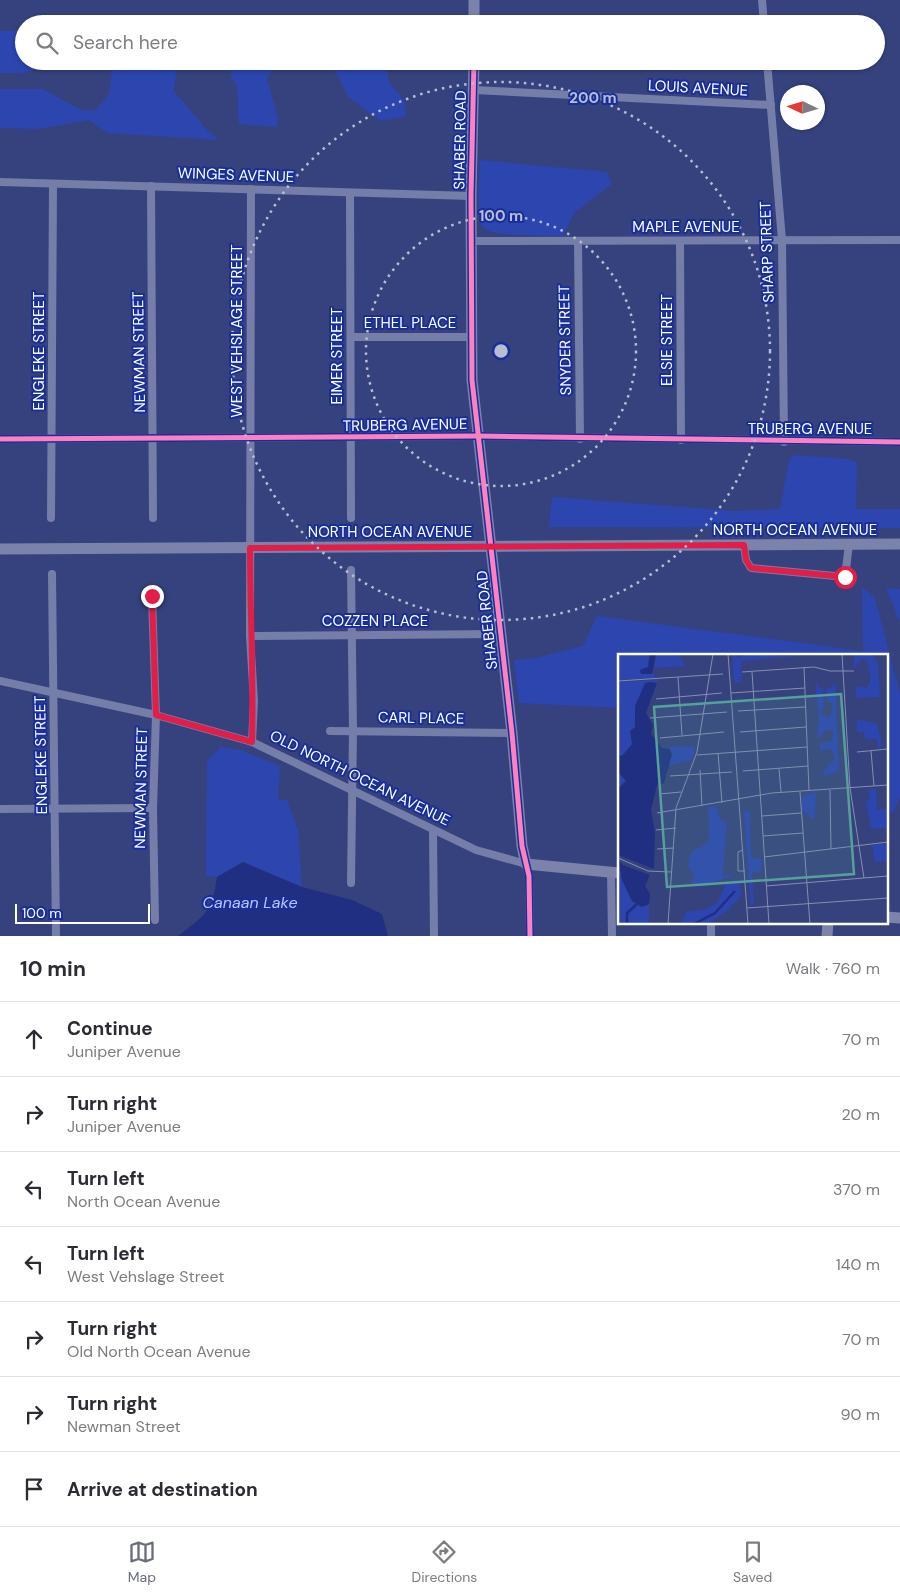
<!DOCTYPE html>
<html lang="en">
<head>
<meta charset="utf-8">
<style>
  body { margin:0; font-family:"DM Sans",sans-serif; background:#f7f7f7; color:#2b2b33 }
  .compass { position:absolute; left:780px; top:85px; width:45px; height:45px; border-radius:50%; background:#fff; box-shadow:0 1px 4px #0004; rotate:274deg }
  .scale { position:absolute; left:15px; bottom:12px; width:135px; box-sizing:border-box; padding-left:5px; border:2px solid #fff; border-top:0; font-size:14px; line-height:18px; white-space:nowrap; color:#fff; -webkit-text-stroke:4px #182e9a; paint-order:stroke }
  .stop { position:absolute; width:15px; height:15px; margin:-11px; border:4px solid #e11d48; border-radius:50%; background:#fff }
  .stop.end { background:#e11d48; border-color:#fff; box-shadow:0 1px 5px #0008 }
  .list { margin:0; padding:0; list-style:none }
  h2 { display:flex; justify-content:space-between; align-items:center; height:65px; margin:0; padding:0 20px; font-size:21px }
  h2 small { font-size:16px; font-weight:400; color:#7c7c81 }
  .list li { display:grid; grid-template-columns:32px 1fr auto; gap:15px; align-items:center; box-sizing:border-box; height:75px; padding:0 20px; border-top:1px solid #e1e1e2 }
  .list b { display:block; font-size:19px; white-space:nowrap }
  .list p { margin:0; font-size:16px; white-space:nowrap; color:#7c7c81 }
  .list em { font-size:16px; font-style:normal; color:#7c7c81 }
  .icon { flex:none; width:28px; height:28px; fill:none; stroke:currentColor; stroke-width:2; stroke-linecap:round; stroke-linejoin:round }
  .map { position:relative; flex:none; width:900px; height:936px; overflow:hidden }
  .search { position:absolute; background:#fff; box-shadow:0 1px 4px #0004; left:15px; right:15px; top:15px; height:55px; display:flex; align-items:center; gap:12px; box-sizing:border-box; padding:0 18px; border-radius:28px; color:#7c7c81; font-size:19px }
  .sheet { height:590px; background:#fff }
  nav { display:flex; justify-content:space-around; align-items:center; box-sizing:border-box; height:70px; border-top:1px solid #e1e1e2; background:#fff; font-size:14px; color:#7c7c81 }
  nav a { display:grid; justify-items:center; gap:2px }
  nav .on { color:#6a6d7b }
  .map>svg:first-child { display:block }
  .green { fill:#2c45af }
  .water { fill:#202f81 }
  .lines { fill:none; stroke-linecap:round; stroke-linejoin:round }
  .street { stroke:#757ea8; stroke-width:8 }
  .secondary { stroke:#7b83ab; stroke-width:11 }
  .cycleway-casing { stroke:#182e9a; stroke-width:8 }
  .cycleway { stroke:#ff80c0; stroke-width:5 }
  .route { stroke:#e11d48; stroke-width:6 }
  .ring { fill:none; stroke:#b8bdd2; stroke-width:2.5; stroke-dasharray:2.5 5 }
  .labels { text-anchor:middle; stroke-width:4; stroke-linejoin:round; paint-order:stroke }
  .street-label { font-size:15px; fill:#fff; stroke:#182e9a }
  .water-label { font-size:16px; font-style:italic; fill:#bac6f8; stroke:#182e9a }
  .inset-river { fill:none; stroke:#202f81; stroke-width:2.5 }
  .inset-road { fill:none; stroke:#868eb1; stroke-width:1 }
  .view { fill:#579f9a; fill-opacity:0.15; stroke:#579f9a; stroke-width:2.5 }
  .inset-edge { fill:none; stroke:#fff; stroke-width:2.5 }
  .centre { fill:#b8bdd2; stroke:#182e9a; stroke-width:2.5 }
  .ring-label { font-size:15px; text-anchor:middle; font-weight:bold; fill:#b8bdd2; stroke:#182e9a; stroke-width:4; stroke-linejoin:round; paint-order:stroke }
</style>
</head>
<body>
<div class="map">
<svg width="900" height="936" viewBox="0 0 900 936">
  <rect width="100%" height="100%" fill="#35427d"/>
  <g class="green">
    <path d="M0,31H24V61H44C36,76 14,73 0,73Z"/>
    <polygon points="103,61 177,61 174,91 208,131 219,140 107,133 89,120 38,129 0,128 0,89 42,89 84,111 97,109 110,92 112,66"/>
    <polygon points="219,61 280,61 267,78 278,119 277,127 239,124 237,86 231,76 231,67"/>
    <polygon points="330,61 385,61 389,82 404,100 406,116 381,121 348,97"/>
    <path d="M480,160L607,172L612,184L574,213L563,236C549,235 492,237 484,228C475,218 480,174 480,160Z"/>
    <polygon points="794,455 847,459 857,462 856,509 900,509 900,528 549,527 552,497 735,511 780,509 789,460"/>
    <polygon points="862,587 875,598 900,694 900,797 893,813 886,810 886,655 619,655 619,708 519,703 514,660 536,658 583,646 597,616 863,651"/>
    <polygon points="886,588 900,589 900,623"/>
    <polygon points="221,747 238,749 280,766 278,800 287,800 298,830 302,887 243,862 217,877 206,876 207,761"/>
  </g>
  <path class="water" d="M243,862L302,887L352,900L382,914L388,936H178C205,915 212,913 217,877Z"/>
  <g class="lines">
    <g class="street">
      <polyline points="762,0 764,24"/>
      <polyline points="767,61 782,240 784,442"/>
      <polyline points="474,90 771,105"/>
      <polyline points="0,182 471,196"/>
      <polyline points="151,186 153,518"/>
      <polyline points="251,189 250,636 254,701 252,742"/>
      <polyline points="350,193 351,518"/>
      <polyline points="472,241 900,240"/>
      <polyline points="578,241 580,439"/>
      <polyline points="680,241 681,440"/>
      <polyline points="351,337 470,337"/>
      <polyline points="0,439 478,436 900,442"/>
      <polyline points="51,518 53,184"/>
      <polyline points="744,545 746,560 751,568 845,577 849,544"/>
      <polyline points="351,570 353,731 351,883"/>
      <polyline points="52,574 56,936"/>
      <polyline points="152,596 156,715 153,808 155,920"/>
      <polyline points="250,636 501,634"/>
      <polyline points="0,681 156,715 252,742 476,850 526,864 529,876 530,936"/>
      <polyline points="330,731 512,733"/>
      <polyline points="0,809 153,808"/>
      <polyline points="433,830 434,936"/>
      <polyline points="611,872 612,936"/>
      <polyline points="711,936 711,922"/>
    </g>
    <g class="secondary">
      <polyline points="474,24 474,0"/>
      <polyline points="474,61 471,196 472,380 512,733 522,846 526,864 619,873"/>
      <polyline points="0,549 900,544"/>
      <polyline points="886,917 900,918"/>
      <polyline points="827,936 828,922"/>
    </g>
    <g class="cycleway-casing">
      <g id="cycleway">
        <polyline points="474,61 471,196 472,380 512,733 522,846 529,876 530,936"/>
        <polyline points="0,439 478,436 900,442"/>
      </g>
    </g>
    <use href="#cycleway" class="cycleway"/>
  </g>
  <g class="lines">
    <path class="route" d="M152,596L156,715L252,742C254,678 250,613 250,548L744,545L746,560L751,568L845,577"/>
  </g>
  <g class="ring">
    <circle cx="501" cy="351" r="135"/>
    <circle cx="501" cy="351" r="269"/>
  </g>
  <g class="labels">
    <g class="street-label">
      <text transform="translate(698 88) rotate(3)" y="5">LOUIS AVENUE</text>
      <text transform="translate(460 140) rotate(-89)" y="5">SHABER ROAD</text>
      <text transform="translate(236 175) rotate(2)" y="5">WINGES AVENUE</text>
      <text x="686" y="232">MAPLE AVENUE</text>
      <text transform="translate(767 252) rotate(-92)" y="5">SHARP STREET</text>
      <text x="410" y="328">ETHEL PLACE</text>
      <text transform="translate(237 331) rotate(-90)" y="5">WEST VEHSLAGE STREET</text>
      <text transform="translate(565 340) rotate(-91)" y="5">SNYDER STREET</text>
      <text transform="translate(667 340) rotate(-90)" y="5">ELSIE STREET</text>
      <text transform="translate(39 351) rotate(-90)" y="5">ENGLEKE STREET</text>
      <text transform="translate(139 352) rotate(-91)" y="5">NEWMAN STREET</text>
      <text transform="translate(337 356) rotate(-90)" y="5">EIMER STREET</text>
      <text transform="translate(405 425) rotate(-1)" y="5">TRUBERG AVENUE</text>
      <text x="810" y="434">TRUBERG AVENUE</text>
      <text x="795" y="535">NORTH OCEAN AVENUE</text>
      <text x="390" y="537">NORTH OCEAN AVENUE</text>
      <text transform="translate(487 620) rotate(-96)" y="5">SHABER ROAD</text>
      <text x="375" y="626">COZZEN PLACE</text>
      <text transform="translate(421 718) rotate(1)" y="5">CARL PLACE</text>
      <text transform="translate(41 755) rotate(-91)" y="5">ENGLEKE STREET</text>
      <text transform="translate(360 778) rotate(26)" y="5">OLD NORTH OCEAN AVENUE</text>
      <text transform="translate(141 788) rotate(-89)" y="5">NEWMAN STREET</text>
    </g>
    <g class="water-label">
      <text x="250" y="908">Canaan Lake</text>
    </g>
  </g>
  <g transform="translate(618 654)">
    <rect width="270" height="270" fill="#35427d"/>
    <path d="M0,0H32L30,10L38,24L0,26ZM38,0H60L68,12L36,14ZM114,0H118L120,4L126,0L181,2L123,7L124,28H116ZM236,0H255L260,11L262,43L238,44L237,32L249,34L253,25L249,6L244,5L236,15ZM40,26L39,29L28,30L17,52L19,75L0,170V28ZM217,27L221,117L206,122L205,118L217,104L212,94L202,97V89L213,87L216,81L214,76H208L199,85L201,59L197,28L201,34L205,33L206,49L203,61L212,63L215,51L209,46L208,35L214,33ZM239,65L259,70L264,92L260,93L259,85H247L246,79L239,78ZM74,92L77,94L74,106L50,112L54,100L51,93ZM258,135L259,156L270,155V174L253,175L248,146H252L251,136ZM198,138L197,164L195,165L184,156V142ZM99,152L102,165L109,168L105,221L118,220L84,233L73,230L76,221L70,213L71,204L74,197L85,192L91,185L90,153ZM126,157H132L133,203L144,205L143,218H134L136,252L132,249ZM270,190V207L257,208L254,191ZM1,207L4,226L14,247L24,253L31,250V270H0ZM118,225L124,236L122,243L111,255L90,270H63L68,258L88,255L99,249L108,230Z" fill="#2c45af"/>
    <path d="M32,0H38L34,20H23L22,16L30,13ZM32,28L39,29L28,59L35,71L33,80L44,94L51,95L54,100L46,129L39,131L33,156L37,179L36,215L0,201V134L8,127L0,118V101L4,102L14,90L12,77L17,73V52L27,29ZM1,207L5,211L32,221L27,232L32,240L31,250L24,253L14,247L4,226Z" fill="#202f81"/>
    <path class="inset-river" d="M9,270V259L19,250M76,270L97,259L117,237"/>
    <path class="inset-road" d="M110,0L130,270M224,0L232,134L246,224M186,13L191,137M124,18L196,13L212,17H236M134,18L151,270M60,23L64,81M0,27L105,20M113,39L187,34M38,45L104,39M120,57L187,53M32,64L109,58M122,78L188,73M42,84L106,78M253,97L256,132M239,98L270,95M100,99L104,149M79,101L189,93M161,115L163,138M82,116L84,152M125,117L190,112M52,122L114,118M212,136L213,195M182,138L192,270M41,140L63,138M39,159L154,139L270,131M144,162L183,159M38,176L58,174M145,182L185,179M39,195L56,194M125,196L120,198V217H127M146,203L270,188M0,204L30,217L53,218M148,232L270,222M129,254L270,244M50,270L58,154L79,98L95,0"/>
    <path class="view" d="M223,40L236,220L49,233L36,53Z"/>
    <rect width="270" height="270" class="inset-edge"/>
  </g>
  <circle cx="501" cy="351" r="8" class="centre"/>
  <g class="ring-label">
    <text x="593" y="103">200 m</text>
    <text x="501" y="221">100 m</text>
  </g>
</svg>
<svg class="compass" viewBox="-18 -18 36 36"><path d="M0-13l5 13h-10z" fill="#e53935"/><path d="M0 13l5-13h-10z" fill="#7c7c81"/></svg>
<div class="scale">100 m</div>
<div class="stop" style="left:845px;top:577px"></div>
<div class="stop end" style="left:152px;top:596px"></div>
<div class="search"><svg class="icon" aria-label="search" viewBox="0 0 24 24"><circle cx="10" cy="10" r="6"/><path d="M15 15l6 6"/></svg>Search here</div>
</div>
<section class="sheet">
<h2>10 min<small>Walk · 760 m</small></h2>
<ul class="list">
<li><svg class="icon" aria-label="ahead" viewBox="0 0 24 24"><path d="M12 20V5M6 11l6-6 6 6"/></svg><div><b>Continue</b><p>Juniper Avenue</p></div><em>70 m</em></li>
<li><svg class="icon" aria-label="right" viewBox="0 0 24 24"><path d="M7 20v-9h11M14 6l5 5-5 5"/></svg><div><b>Turn right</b><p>Juniper Avenue</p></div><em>20 m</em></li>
<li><svg class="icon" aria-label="left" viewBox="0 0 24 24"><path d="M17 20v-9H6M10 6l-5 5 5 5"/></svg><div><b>Turn left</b><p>North Ocean Avenue</p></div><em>370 m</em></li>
<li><svg class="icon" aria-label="left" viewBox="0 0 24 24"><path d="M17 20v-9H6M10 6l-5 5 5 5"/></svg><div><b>Turn left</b><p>West Vehslage Street</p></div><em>140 m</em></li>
<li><svg class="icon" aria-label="right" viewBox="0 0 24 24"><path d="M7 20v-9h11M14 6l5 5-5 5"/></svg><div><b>Turn right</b><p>Old North Ocean Avenue</p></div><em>70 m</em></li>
<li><svg class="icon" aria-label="right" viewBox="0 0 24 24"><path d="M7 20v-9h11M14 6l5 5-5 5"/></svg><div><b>Turn right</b><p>Newman Street</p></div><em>90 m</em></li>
<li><svg class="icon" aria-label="arrive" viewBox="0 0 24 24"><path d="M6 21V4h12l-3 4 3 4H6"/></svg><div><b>Arrive at destination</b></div></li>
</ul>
</section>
<nav>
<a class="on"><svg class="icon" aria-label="map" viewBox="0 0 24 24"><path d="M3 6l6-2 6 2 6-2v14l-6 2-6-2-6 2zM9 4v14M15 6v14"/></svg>Map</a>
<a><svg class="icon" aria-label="directions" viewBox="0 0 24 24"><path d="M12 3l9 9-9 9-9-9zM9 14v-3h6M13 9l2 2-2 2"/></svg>Directions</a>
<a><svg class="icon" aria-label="saved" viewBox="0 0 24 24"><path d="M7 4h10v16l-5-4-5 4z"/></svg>Saved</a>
</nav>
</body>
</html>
